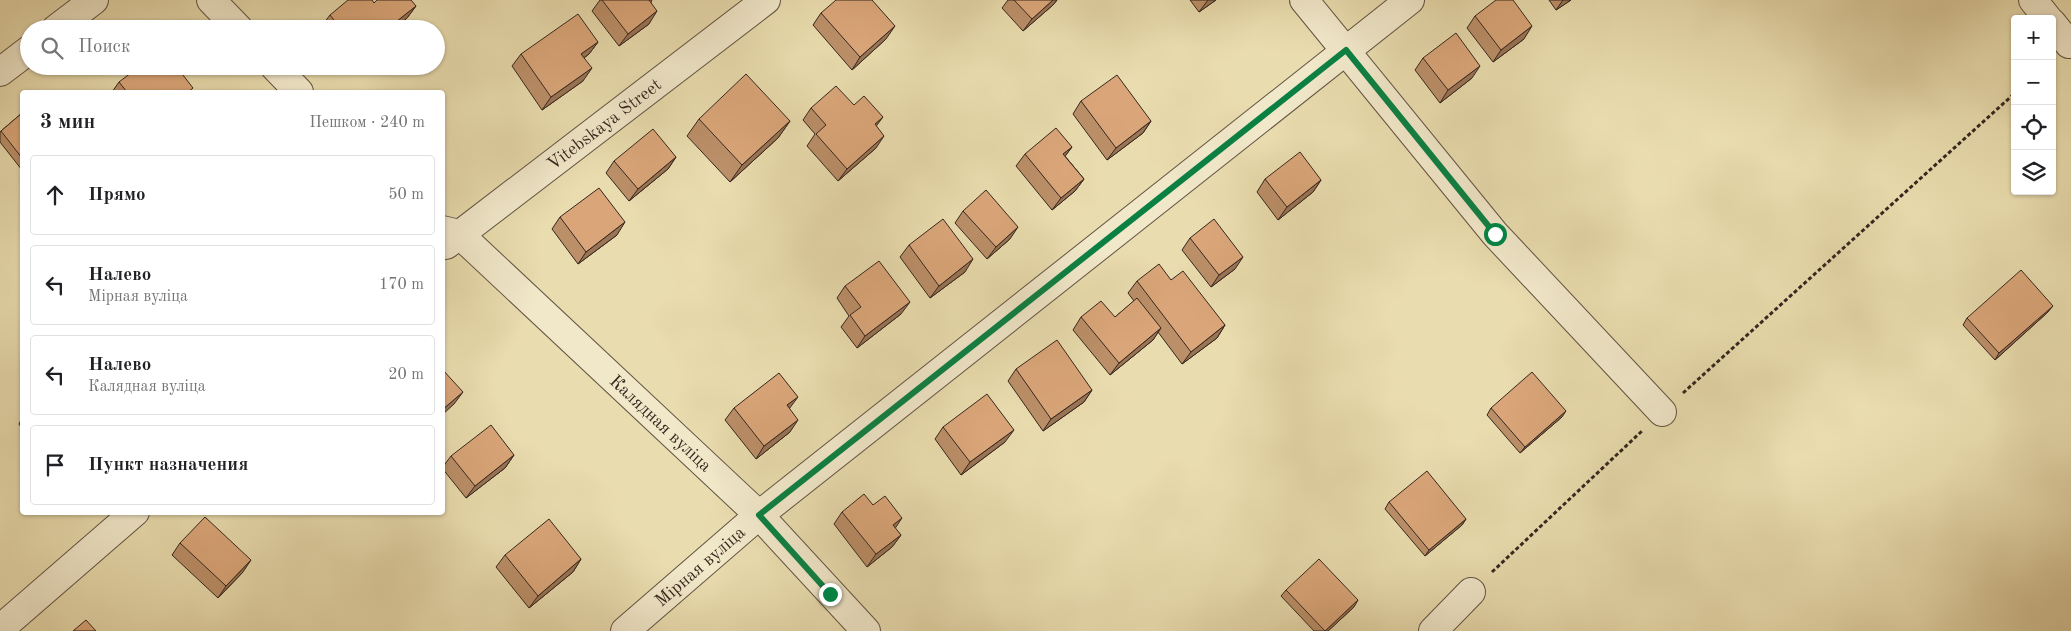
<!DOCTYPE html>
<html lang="ru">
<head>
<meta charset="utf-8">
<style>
  body { margin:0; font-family:"Old Standard TT",serif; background:#f2f2f2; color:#202124 }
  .controls { position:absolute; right:15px; top:15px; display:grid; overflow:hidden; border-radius:5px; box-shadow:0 1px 4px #0004 }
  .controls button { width:45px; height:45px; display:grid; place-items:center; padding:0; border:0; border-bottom:1px solid #e0e0e0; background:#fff; color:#202124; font:25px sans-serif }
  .stop { position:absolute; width:15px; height:15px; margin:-11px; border:4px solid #0b8043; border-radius:50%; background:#fff }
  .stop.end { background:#0b8043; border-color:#fff; box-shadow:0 1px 5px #0008 }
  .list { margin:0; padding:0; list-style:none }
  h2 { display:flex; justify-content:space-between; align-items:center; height:65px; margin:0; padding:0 20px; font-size:21px }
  h2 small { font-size:16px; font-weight:400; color:#757577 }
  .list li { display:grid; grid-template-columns:32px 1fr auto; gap:15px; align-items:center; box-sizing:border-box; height:80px; margin:0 10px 10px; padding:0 10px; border:1px solid #e0e0e0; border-radius:5px }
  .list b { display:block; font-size:19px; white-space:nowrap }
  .list p { margin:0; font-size:16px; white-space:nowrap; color:#757577 }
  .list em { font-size:16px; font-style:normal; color:#757577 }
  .icon { flex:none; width:28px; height:28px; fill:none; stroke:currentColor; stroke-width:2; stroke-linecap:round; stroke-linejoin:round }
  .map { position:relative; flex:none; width:2071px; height:631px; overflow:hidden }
  .search { position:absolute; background:#fff; box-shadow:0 1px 4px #0004; left:20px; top:20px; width:425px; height:55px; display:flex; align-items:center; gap:12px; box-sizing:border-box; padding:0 18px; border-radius:28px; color:#757577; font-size:19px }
  .panel { position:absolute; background:#fff; box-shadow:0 1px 4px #0004; left:20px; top:90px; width:425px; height:425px; border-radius:5px }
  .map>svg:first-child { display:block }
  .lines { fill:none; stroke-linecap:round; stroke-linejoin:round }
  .minor-casing { stroke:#625443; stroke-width:30 }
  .path { stroke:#35261f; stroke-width:3; stroke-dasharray:4 2.5; stroke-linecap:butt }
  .minor { stroke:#f1e8ca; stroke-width:28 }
  .wall { fill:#bb8f68; stroke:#35261f }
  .shaded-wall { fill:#997455; stroke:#35261f }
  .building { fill:#daa679; stroke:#35261f }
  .route { stroke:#0b8043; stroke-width:6 }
  .labels { text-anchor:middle; stroke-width:4.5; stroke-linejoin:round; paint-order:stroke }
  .street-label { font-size:18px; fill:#35261f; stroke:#f1e8ca }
</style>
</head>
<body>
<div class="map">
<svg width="2071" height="631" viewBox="0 0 2071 631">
  <rect width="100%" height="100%" fill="#e9dcae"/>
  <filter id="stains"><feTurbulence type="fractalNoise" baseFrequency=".004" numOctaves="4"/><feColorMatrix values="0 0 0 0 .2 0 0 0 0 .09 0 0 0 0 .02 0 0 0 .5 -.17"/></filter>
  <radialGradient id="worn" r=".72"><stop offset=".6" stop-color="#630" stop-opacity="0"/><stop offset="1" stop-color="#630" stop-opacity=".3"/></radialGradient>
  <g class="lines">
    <g class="minor-casing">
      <g id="minor">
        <polyline points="211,0 239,29"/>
        <polyline points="1304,0 1495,234 1662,412"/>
        <polyline points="2033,0 2048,19"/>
        <polyline points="2052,23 2069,44"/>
        <polyline points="56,29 94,0"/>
        <polyline points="274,66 299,92"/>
        <polyline points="0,72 29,50"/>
        <path id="s1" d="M442,230L459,234L759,515L866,631"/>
        <path id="s2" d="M446,245L766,0"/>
        <polyline points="0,629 135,512"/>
        <path id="s3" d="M625,631L759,515L1410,0"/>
        <polyline points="1433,631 1471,592"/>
      </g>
    </g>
    <g class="path">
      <polyline points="1683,393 2015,93"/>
      <polyline points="1492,572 1642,431"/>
    </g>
    <use href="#minor" class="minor"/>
  </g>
  <g class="wall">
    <polygon points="600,0 652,0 651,2 649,24 619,46 592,11"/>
    <polygon points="1008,0 1057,0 1053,5 1023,31 1002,8"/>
    <polygon points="1190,0 1216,0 1199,12"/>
    <polygon points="1549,0 1571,0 1556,10"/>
    <polygon points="374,3 416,6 407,18 394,29 323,29 321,27 330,15"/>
    <polygon points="821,13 886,39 852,70 813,25"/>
    <polygon points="1475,16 1524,39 1493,62 1467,28"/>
    <polygon points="598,42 589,54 584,58 583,81 542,110 512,66 521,54"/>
    <polygon points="1423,58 1472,78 1440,103 1415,70"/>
    <polygon points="119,82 190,92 112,92"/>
    <polygon points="1081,101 1151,121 1143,133 1107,160 1073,114"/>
    <polygon points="854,105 876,126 876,148 838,181 807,146 815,134 803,120 811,108"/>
    <polygon points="22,113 22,170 0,142 0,132 1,131"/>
    <polygon points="699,119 790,121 778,138 730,182 687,136"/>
    <polygon points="1072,147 1065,156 1084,179 1075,191 1052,210 1016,166 1025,154"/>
    <polygon points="676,157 668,169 629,201 606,173 614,161"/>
    <polygon points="1265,179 1321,180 1313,192 1278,220 1257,192"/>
    <polygon points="963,211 1010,239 987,259 955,223"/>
    <polygon points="560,217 617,235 578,264 552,229"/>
    <polygon points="1190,238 1235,269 1211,287 1182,250"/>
    <polygon points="909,245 965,272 930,298 900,257"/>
    <polygon points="1171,280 1225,325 1217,338 1182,364 1158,332 1153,340 1110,375 1073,330 1081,317 1115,317 1134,301 1128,293 1137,281"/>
    <polygon points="845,286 901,314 857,348 841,327 849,316 837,298"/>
    <polygon points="2048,312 1995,360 1963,325 1967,318"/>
    <polygon points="1016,369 1092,390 1084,402 1043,431 1008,381"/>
    <polygon points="734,408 790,432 756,459 725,420"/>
    <polygon points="1491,408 1562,417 1520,453 1487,415"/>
    <polygon points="22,418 22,429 19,424"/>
    <polygon points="943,427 1005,442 961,475 935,439"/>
    <polygon points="514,455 505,468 466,498 442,468 451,456"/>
    <polygon points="1389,502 1466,519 1462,525 1425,556 1385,509"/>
    <polygon points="873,505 901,535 892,547 867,567 834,524 842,512"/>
    <polygon points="180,543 243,572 218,598 172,555"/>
    <polygon points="505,555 581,559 573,572 529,608 496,567"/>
    <polygon points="1286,590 1354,607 1328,631 1314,631 1281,596"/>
  </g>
  <g class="shaded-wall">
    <polygon points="1053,0 1057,0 1053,5 1023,31 1032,19"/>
    <polygon points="1208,0 1216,0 1199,12"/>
    <polygon points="1563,0 1571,0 1556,10"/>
    <polygon points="416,6 407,18 394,29 387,29"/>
    <polygon points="657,11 649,24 619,46 628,34"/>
    <polygon points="895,26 886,39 852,70 860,57"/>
    <polygon points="1532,26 1524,39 1493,62 1501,50"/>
    <polygon points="598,42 589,54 573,66 581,54"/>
    <polygon points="1480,66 1472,78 1440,103 1448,90"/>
    <polygon points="592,68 583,81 542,110 551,97"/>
    <polygon points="883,117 874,129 875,124"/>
    <polygon points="790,121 778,138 730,182 742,165"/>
    <polygon points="1151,121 1143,133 1107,160 1116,148"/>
    <polygon points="884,136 876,148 838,181 847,169"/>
    <polygon points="1072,147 1063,159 1063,154"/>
    <polygon points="676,157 668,169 629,201 638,189"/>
    <polygon points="1084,179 1075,191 1052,210 1061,198"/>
    <polygon points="1321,180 1313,192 1278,220 1287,207"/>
    <polygon points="625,222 617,235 578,264 586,252"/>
    <polygon points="1018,227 1010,239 987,259 996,247"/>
    <polygon points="1243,257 1235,269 1211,287 1219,275"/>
    <polygon points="973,259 965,272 930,298 939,286"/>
    <polygon points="910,302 901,314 857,348 865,336"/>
    <polygon points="2053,306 2048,312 1995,360 1999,353"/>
    <polygon points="1225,325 1217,338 1182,364 1191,352"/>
    <polygon points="1161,328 1153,340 1110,375 1119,363"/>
    <polygon points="1092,390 1084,402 1043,431 1051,419"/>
    <polygon points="463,392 454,404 442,415 442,410"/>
    <polygon points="798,397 789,409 787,405"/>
    <polygon points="1566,411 1562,417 1520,453 1525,447"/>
    <polygon points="798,420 790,432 756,459 764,446"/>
    <polygon points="1014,430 1005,442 961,475 970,462"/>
    <polygon points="514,455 505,468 466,498 475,486"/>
    <polygon points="902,518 894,530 893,525"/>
    <polygon points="1466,519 1462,525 1425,556 1429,550"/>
    <polygon points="901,535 892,547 867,567 876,554"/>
    <polygon points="581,559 573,572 529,608 538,596"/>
    <polygon points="251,560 243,572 218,598 226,586"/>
    <polygon points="1358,600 1354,607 1328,631 1325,631"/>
  </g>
  <g class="building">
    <polygon points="348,0 372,0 374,3 377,0 411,0 416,6 387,29 351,29 348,24 341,29 330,15"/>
    <polygon points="602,0 649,0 657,11 628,34"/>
    <polygon points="836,0 872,0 895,26 860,57 821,13"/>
    <polygon points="1014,0 1053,0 1032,19"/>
    <polygon points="1496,0 1513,0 1532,26 1501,50 1475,16"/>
    <polygon points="578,14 598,42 581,54 592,68 551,97 521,54"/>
    <polygon points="1456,33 1480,66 1448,90 1423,58"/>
    <polygon points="140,66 176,66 193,88 188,92 127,92 119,82"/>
    <polygon points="746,74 790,121 742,165 699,119"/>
    <polygon points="1117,75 1151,121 1116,148 1081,101"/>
    <polygon points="836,86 854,105 864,96 883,117 875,124 884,136 847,169 816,134 826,125 811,108"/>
    <polygon points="22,113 22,158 1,131"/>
    <polygon points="1056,128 1072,147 1063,154 1084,179 1061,198 1025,154"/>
    <polygon points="653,129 676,157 638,189 614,161"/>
    <polygon points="1300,152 1321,180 1287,207 1265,179"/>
    <polygon points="599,188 625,222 586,252 560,217"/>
    <polygon points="986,190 1018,227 996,247 963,211"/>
    <polygon points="943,219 973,259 939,286 909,245"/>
    <polygon points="1214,219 1243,257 1219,275 1190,238"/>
    <polygon points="879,261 910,302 865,336 850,315 861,307 845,286"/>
    <polygon points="1159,264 1171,280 1183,271 1225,325 1191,352 1137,281"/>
    <polygon points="2021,270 2053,306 1999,353 1967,318"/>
    <polygon points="1137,298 1161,328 1119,363 1081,317 1101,301 1115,317"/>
    <polygon points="1057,340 1092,390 1051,419 1016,369"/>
    <polygon points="442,369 463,392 442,410"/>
    <polygon points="1532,372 1566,411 1525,447 1491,408"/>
    <polygon points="779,373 798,397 787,405 798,420 764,446 734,408"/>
    <polygon points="987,394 1014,430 970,462 943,427"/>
    <polygon points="491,425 514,455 475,486 451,456"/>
    <polygon points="1427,471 1466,519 1429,550 1389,502"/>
    <polygon points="864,494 873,505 885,496 902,518 893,525 901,535 876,554 842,512"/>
    <polygon points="205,517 251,560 226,586 180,543"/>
    <polygon points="549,519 581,559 538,596 505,555"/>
    <polygon points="1319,559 1358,600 1325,631 1286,590"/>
    <polygon points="86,620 96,631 73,631"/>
  </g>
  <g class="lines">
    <polyline class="route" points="830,594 759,515 1346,50 1495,234"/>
  </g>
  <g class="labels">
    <g class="street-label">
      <text dy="6" stroke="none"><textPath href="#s2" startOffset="199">Vitebskaya Street</textPath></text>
      <text dy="6" stroke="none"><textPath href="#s1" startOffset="294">Калядная вуліца</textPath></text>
      <text dy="6" stroke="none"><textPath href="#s3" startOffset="99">Мірная вуліца</textPath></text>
    </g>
  </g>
  <rect width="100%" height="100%" filter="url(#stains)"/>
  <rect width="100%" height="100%" fill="url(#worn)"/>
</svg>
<div class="controls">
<button>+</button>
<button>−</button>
<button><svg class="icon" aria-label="locate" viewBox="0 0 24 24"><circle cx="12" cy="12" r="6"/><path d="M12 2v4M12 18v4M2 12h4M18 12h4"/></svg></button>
<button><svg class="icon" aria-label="layers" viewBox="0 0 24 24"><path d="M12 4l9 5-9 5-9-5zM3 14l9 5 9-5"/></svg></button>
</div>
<div class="stop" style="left:1495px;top:234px"></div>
<div class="stop end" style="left:830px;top:594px"></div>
<div class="search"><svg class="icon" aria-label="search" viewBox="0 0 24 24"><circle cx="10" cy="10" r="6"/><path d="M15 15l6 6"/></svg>Поиск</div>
<section class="panel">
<h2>3 мин<small>Пешком · 240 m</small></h2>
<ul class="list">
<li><svg class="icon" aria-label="ahead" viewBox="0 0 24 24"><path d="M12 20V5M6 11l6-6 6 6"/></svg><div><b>Прямо</b></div><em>50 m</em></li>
<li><svg class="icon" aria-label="left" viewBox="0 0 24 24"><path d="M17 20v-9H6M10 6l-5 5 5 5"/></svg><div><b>Налево</b><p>Мірная вуліца</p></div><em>170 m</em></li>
<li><svg class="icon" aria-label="left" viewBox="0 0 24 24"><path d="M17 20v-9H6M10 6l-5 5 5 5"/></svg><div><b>Налево</b><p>Калядная вуліца</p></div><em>20 m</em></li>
<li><svg class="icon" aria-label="arrive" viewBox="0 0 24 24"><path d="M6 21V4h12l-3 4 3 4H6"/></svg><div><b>Пункт назначения</b></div></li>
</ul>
</section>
</div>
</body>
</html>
